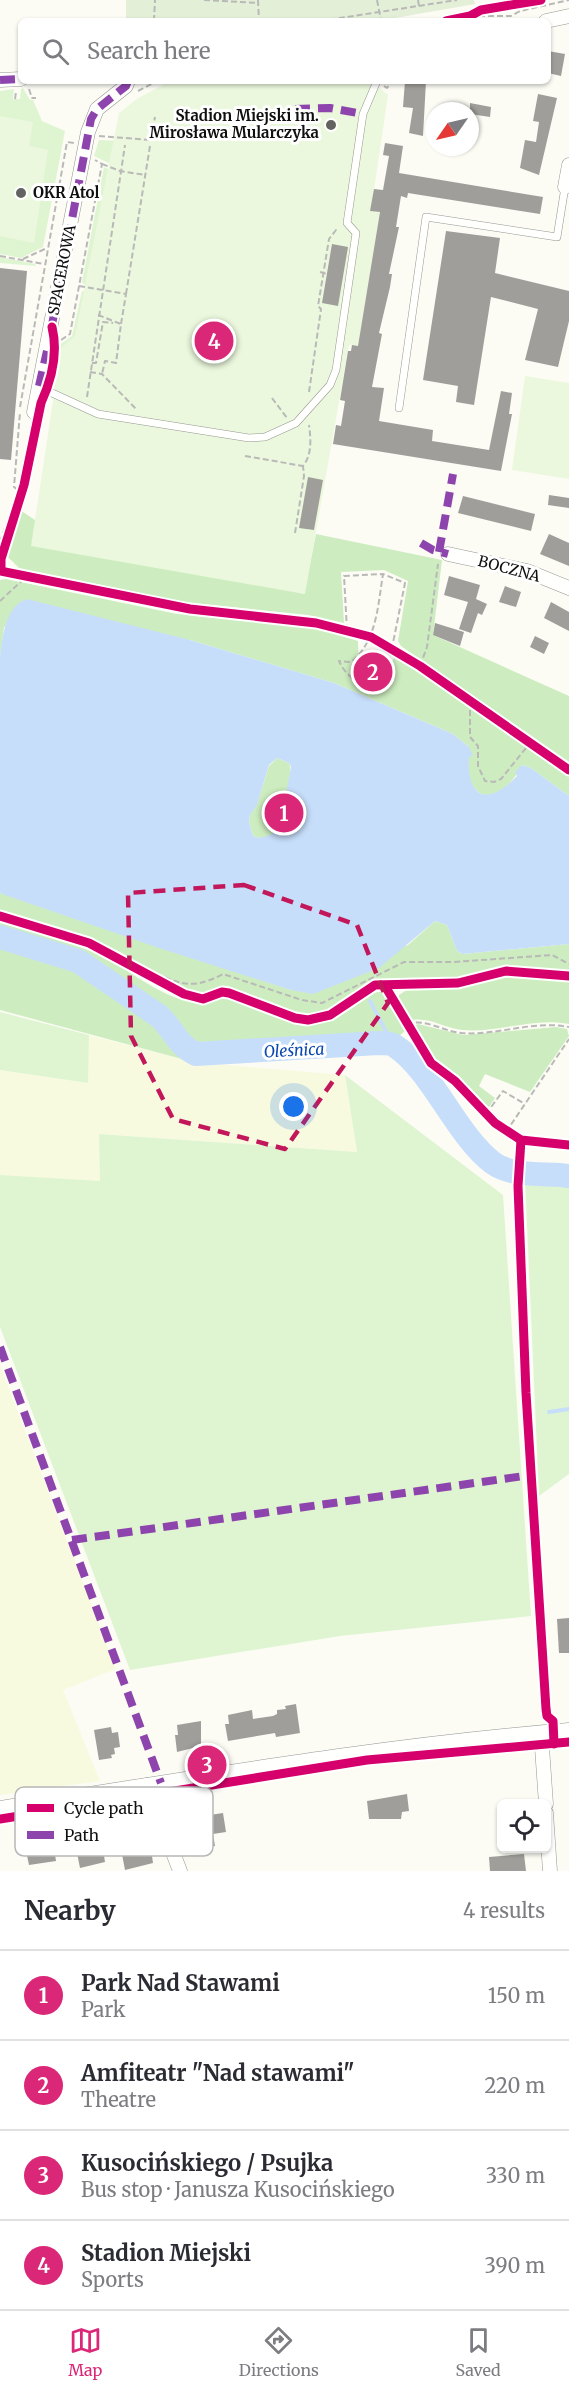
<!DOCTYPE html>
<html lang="en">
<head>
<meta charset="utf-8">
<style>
  body { margin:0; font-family:Merriweather,serif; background:#f7f7f7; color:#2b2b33 }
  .controls { position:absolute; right:18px; bottom:18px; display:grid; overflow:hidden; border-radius:9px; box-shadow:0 2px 4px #0004 }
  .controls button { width:54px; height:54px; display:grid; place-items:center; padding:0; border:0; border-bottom:2px solid #e1e1e2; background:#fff; color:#2b2b33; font:30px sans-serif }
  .compass { position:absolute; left:425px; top:102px; width:54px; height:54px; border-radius:50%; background:#fff; box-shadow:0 2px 4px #0004; rotate:236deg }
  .you { position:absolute; left:294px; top:1107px; width:21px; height:21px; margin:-15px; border:4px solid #fff; border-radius:50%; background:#1a73e8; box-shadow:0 0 0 9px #1a73e833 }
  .badge { display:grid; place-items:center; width:39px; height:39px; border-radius:50%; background:#db2777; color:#fff; font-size:20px; font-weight:700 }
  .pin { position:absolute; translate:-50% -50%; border:3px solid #fff; box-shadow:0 2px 6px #0006 }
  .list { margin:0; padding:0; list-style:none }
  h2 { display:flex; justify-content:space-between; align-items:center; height:78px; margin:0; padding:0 24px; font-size:26px }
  h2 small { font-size:20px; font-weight:400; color:#7c7c81 }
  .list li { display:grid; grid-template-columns:39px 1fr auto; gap:18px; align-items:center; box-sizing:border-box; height:90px; padding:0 24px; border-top:2px solid #e1e1e2 }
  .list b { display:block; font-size:22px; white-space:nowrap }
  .list p { margin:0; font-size:20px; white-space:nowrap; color:#7c7c81 }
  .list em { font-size:20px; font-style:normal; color:#7c7c81 }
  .icon { flex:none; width:33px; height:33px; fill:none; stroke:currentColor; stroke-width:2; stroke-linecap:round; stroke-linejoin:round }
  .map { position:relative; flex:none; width:569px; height:1871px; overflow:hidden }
  .search { position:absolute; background:#fff; box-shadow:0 2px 4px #0004; left:18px; right:18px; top:18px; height:66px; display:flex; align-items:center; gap:15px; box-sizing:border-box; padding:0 21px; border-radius:9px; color:#7c7c81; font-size:22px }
  .sheet { height:438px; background:#fff }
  nav { display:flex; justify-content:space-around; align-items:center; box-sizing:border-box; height:84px; border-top:2px solid #e1e1e2; background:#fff; font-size:16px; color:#7c7c81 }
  nav a { display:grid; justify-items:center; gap:3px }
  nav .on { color:#db2777 }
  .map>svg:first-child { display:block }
  .farmland { fill:#f8fae0 }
  .green { fill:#dff5d2 }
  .forest { fill:#cdedc0 }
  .cemetery { fill:#e4efd7 }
  .pitch { fill:#ebf8dd }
  .water { fill:#c7defa; fill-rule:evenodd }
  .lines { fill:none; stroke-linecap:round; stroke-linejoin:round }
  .stream { stroke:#c7defa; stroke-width:4 }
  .river { stroke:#c7defa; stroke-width:24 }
  .building { fill:#a09e9a }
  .service-casing { stroke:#969693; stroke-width:8 }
  .minor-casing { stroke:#969693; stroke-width:15 }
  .path { stroke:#b9b9b8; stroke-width:2; stroke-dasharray:6 3; stroke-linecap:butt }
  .service { stroke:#fffffe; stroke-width:7 }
  .minor { stroke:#fffffe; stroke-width:14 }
  .quiet { stroke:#8e44ad; stroke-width:8; stroke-dasharray:15 8; stroke-linecap:butt }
  .cycleway-casing { stroke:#fff; stroke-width:13 }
  .cycleway { stroke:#d6006c; stroke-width:9 }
  .marked { fill:none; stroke:#c2185b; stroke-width:4.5; stroke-dasharray:12 8; stroke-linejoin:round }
  .poi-dot { fill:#626260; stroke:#fff; stroke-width:2 }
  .labels { text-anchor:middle; stroke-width:6; stroke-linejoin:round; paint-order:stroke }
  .poi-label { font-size:15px; font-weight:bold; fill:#0f0f0f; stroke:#fff; text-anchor:end }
  .street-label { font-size:15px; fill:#0f0f0f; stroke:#fff }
  .water-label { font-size:16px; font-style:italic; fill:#0a47b0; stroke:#fff }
  .key { fill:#fff; stroke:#b7b7b7; stroke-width:1.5 }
  .key-label { font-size:16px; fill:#0f0f0f }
</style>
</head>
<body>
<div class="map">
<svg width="569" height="1871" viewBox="0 0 569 1871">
  <rect width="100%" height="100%" fill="#fcfcf5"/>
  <g class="farmland">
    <polygon points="89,1035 193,1062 345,1075 357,1152 100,1134 100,1182 0,1175 0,1070 87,1083"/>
    <polygon points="0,1365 116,1669 63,1690 100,1781 0,1795"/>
  </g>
  <g class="green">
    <polygon points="23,88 30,100 33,100 42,121 65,131 43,247 21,258 0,254 0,91 14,89 13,99 20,99 21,89"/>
    <polygon points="99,140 122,141 115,166 94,156"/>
    <polygon points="104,167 114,172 95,286 85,285 82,282"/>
    <polygon points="0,257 35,264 36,266 0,263"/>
    <polygon points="82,291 94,292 55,388 51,384 58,346 72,336"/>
    <polygon points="0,1012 89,1035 88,1083 0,1070"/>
    <polygon points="345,1075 503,1195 531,1616 340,1636 130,1670 0,1327 0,1175 100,1181 99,1134 357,1152"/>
    <polygon points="525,1179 569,1185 569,1474 539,1496"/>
  </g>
  <g class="forest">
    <polygon points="20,510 35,520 304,594 316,534 442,560 433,635 569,696 569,762 401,646 398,641 408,581 384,570 341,572 344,623 308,615 183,602 19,568 8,557 7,548"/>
    <path d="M6,579L177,614L319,629L358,641L359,681L373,686L388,684L394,656L569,776V796L531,768L522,765C514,782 489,811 472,785C466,775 469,758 469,747L453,734L334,683L190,640L4,627L0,658V580Z"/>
    <path d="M277,758L289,763C294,771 285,817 280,826C276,833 266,838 259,838L253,836L249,822L250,815L257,804L269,766Z"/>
    <path d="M0,892L291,990L408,945L435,921L447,925L457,951L463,954L569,944V973L507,967L463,978L389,982L375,979C357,991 341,1012 318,1014C285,1018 261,995 231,989C218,987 208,995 196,993C164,988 140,961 112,948C77,931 37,921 0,910Z"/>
    <path d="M0,923C32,932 65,940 95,953C126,967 161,998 193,1002C204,1004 214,996 224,996C243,997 276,1021 301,1024C342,1028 355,990 382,992L405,1031L397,1038L382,1036L237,1045L215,1057L193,1062L0,1010Z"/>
    <path d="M505,976L569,981V1024C533,1017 498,1033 463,1030C445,1029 427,1015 409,1021L398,1002L399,995L408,989L459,987Z"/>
    <polygon points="418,1024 463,1035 556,1027 567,1029 569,1036 530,1092 485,1074 479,1086 495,1098 487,1110 463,1084 436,1062 422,1043 424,1041 421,1036 418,1037 412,1027"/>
  </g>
  <polygon class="cemetery" points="126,0 474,0 475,4 378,21 126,21"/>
  <g class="pitch">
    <polygon points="171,81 371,81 388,95 371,210 380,212 358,346 349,345 305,594 31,546 61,348 75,336 119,113 138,98"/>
    <polygon points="0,116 33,122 29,146 48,150 34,243 0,236"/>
    <polygon points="525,376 569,383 569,479 512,470"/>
  </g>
  <path class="water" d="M27,599L190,640L334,683L453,734L469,747L473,756L469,757C467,801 490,805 517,776L515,772L522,765L531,768L569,796V944L463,954L457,951L447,925L435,921L379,968L313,994L291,990L162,949L2,894L0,892V658C2,638 5,606 27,599ZM277,758L289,763L291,767L280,826L270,835L259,838L253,836L249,822L250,815L257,805L269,765Z"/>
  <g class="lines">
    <g class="stream">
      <polyline points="370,1001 393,1045"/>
      <polyline points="549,1412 569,1409"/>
    </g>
    <path class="river" d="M0,937L78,961L159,1016C175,1031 176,1044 196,1054L378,1043C384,1043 391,1043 395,1046C432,1070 456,1135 493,1163C512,1177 546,1173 569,1176"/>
  </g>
  <g class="building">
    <polygon points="548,51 565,54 561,76 548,73"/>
    <polygon points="405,81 426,81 423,136 409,133 413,108 403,107"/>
    <polygon points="538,94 557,98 539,175 520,168 525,140 536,142 539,122 533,121"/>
    <polygon points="470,103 491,107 490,117 470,114"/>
    <polygon points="385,143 403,146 399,173 543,197 540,214 408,193 407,198 401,196 396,227 399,227 389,274 392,274 390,287 379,333 382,334 372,387 384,388 379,421 433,430 432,441 489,450 501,391 512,393 509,414 512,414 501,471 333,444 336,425 341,426 345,401 340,400 348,351 351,351 352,345 358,346 380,212 370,211 374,189 383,190 389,156 383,155"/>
    <polygon points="446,231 500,238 495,273 569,291 569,321 558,367 525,360 538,309 491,297 474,405 456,402 458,386 423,380"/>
    <polygon points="332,244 348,247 338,306 322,303"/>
    <polygon points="0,268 27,271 11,460 0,459"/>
    <polygon points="308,477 323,480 314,530 299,528"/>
    <polygon points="549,495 569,498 569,508 548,505"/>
    <polygon points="463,496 535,514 531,531 458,513"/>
    <polygon points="549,534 569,543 569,566 540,554"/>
    <polygon points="449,576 480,585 476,599 487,604 482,615 478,613 471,633 459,629 468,602 444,595"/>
    <polygon points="505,586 521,592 516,607 499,602"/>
    <polygon points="551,602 569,612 569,631 544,618"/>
    <polygon points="435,623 464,632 460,646 433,635"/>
    <polygon points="535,636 549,643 544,654 530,647"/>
    <polygon points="569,1618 569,1653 559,1653 557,1619"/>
    <polygon points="296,1704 300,1733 276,1737 275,1733 228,1741 225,1724 229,1724 228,1715 252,1710 253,1719 273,1716 277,1714 277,1710 286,1709 285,1706"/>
    <polygon points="201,1721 201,1746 177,1752 175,1735 178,1735 177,1725"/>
    <polygon points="111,1727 112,1733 118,1732 120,1747 114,1748 115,1754 111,1755 112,1758 99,1760 94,1730"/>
    <polygon points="407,1794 409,1811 402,1812 401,1819 369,1819 367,1801"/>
    <polygon points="223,1813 226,1832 213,1834 215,1846 200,1848 196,1817"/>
    <polygon points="85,1836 86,1845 102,1843 105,1862 80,1868 74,1838"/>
    <polygon points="53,1841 56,1861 29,1865 25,1846"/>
    <polygon points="136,1847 137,1850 151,1849 153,1863 125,1870 121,1849"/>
    <polygon points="524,1854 526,1871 490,1871 489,1857"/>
  </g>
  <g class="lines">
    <g class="service-casing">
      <g id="service">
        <polyline points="39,387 98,414 249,438 265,437 296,423 330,385 336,370 356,233 347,223 363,114 377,81"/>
        <polyline points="399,408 426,217 557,237 565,187"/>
      </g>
    </g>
    <g class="minor-casing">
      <g id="minor">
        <polyline points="546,21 569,16"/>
        <polyline points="0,80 21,79"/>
        <polyline points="565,187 569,165"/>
        <polyline points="34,412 88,132 97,109 126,86 128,81"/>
        <polyline points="448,554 527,571 569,588"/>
        <polyline points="541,1733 546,1804"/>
        <polyline points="147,1785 180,1871"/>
        <path d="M0,1808C189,1779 378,1745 569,1730"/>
        <polyline points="546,1813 550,1871"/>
      </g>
    </g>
    <g class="path">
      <polyline points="204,0 258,3"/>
      <polyline points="258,0 259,21"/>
      <polyline points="377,0 381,20"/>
      <polyline points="418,0 419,6"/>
      <polyline points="470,16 511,16 520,11 569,0"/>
      <polyline points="154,21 155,0"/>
      <polyline points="321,21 457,0"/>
      <polyline points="384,86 387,88 392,81"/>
      <polyline points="29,89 32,98 36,98"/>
      <polyline points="138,91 157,81"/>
      <polyline points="15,99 16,92"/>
      <polyline points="99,136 151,140 155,117"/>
      <polyline points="102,164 120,171 145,175"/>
      <polyline points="0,256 44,264"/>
      <polyline points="23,259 47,248"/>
      <polyline points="320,272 327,274"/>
      <polyline points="79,286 126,294 121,324"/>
      <polyline points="126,294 150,146"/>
      <polyline points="98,315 121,324 116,363 105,361 102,374"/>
      <polyline points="61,340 70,334 102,164 95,160"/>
      <polyline points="92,363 96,363 103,322 113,323"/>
      <polyline points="90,372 102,374 137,410"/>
      <polyline points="309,392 321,309 318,306 329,239 336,230 339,230"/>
      <polyline points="87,397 125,145"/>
      <polyline points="272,398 287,418"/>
      <polyline points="20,407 67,142 74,143"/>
      <polyline points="245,456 303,466"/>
      <polyline points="18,490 14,487 20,412"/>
      <path d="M295,533L304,476L303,466C312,455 311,439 309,425"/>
      <polyline points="0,542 18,490 31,426"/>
      <polyline points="0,601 27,576"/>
      <polyline points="347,630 344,576 383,574"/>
      <polyline points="420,666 427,647 438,564"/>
      <path d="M387,685C366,688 348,681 339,661L351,662C377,642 378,604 383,574L405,583L392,648"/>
      <polyline points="470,701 470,737 478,746 478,766 485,781 494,782 501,779 530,743"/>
      <path d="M139,970C177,977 183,995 223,974L302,1000L322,1003L404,962H454L552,955L569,964"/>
      <path d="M407,1024C425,1018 442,1031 461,1033C497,1036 532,1020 569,1027"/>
      <polyline points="486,1114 503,1091 525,1104"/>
      <polyline points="506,1132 569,1039"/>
    </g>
    <use href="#service" class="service"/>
    <use href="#minor" class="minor"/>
    <g class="quiet">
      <polyline points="0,80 21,79"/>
      <polyline points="295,109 330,108 363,114"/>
      <polyline points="51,330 91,119 97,109 126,86 128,81"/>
      <polyline points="39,386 47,351"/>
      <polyline points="421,543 433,550 448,554"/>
      <polyline points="439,552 453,474"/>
      <polyline points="0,1347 161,1783"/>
      <polyline points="72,1540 531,1475"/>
    </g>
    <g class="cycleway-casing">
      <g id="cycleway">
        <polyline points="446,21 470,16 481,10 541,0"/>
        <path d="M1,570V559L24,485L41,403C52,379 58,352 52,327"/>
        <polyline points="0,571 190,609 316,623 371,637 420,666 569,770"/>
        <polyline points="0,916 89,943 184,994 203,999 222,992 229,993 295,1018 308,1020 330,1015 375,985 458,983 506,971 569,976"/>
        <polyline points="385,986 431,1063 455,1081 495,1123 521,1140 569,1145"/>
        <polyline points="521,1140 518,1186 526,1393 546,1709 547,1716 553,1721 554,1744"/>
        <polyline points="0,1819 367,1760 569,1742"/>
      </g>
    </g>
    <use href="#cycleway" class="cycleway"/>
  </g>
  <path class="marked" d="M244,885L357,925L388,1003L285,1149L173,1119L131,1036L128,893Z"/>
  <g class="poi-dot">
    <circle cx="331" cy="125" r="6"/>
    <circle cx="21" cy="193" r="6"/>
  </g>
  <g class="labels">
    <g class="poi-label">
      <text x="319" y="121">Stadion Miejski im.<tspan x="319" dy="17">Mirosława Mularczyka</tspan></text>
      <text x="33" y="198" text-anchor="start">OKR Atol</text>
    </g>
    <g class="street-label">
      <text transform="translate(62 270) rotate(-79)" y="5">SPACEROWA</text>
      <text transform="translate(509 569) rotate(15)" y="5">BOCZNA</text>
    </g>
    <g class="water-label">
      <text transform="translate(294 1050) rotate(-3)" y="6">Oleśnica</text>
    </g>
  </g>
  <rect x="15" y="1787" width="198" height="69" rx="9" class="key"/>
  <rect x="27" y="1804" width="27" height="8" fill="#d6006c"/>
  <rect x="27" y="1831" width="27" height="8" fill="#8e44ad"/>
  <g class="key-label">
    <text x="64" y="1814">Cycle path</text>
    <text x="64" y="1841">Path</text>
  </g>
</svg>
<div class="controls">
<button><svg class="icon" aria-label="locate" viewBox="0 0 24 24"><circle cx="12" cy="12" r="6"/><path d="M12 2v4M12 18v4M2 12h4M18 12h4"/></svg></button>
</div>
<svg class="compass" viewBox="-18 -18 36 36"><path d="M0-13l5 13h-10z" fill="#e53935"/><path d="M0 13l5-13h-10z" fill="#7c7c81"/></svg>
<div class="you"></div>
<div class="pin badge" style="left:284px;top:813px">1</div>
<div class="pin badge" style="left:373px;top:672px">2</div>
<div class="pin badge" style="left:207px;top:1765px">3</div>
<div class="pin badge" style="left:214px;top:341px">4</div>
<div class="search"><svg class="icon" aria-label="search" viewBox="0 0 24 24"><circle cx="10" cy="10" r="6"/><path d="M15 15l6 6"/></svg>Search here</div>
</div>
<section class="sheet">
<h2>Nearby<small>4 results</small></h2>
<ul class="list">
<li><span class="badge">1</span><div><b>Park Nad Stawami</b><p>Park</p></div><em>150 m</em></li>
<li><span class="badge">2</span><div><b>Amfiteatr &quot;Nad stawami&quot;</b><p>Theatre</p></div><em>220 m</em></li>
<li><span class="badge">3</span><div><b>Kusocińskiego / Psujka</b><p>Bus stop · Janusza Kusocińskiego</p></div><em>330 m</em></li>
<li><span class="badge">4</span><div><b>Stadion Miejski</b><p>Sports</p></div><em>390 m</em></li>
</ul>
</section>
<nav>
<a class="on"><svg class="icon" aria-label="map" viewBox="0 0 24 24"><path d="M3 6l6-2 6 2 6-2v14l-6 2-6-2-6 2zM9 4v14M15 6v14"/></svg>Map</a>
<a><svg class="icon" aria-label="directions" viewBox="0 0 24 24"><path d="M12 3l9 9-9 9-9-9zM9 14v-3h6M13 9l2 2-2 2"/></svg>Directions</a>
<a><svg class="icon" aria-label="saved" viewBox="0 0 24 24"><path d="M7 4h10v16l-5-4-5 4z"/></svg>Saved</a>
</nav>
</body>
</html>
